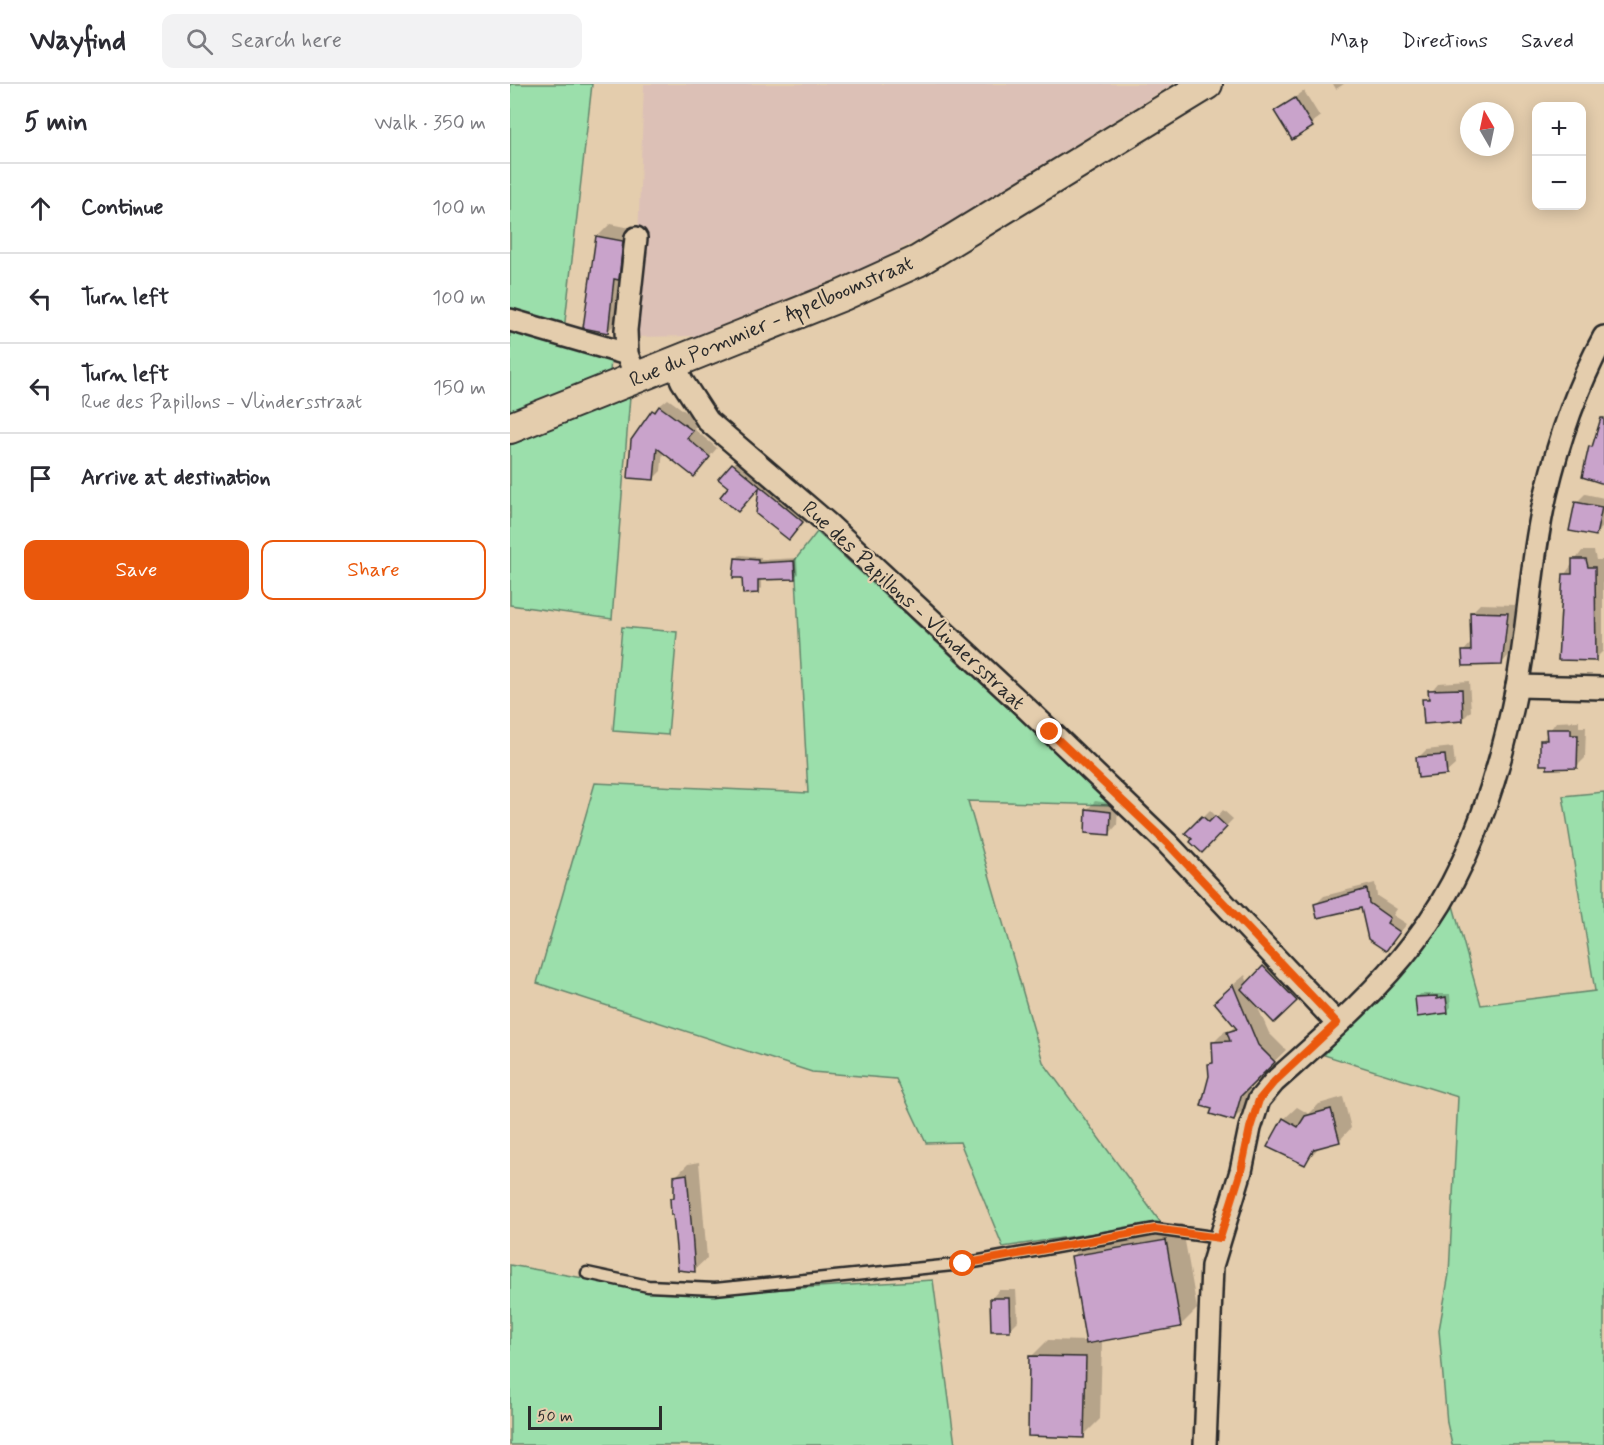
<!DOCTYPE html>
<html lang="en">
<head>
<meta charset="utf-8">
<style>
  body { margin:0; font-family:Mynerve,sans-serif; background:#f2f2f3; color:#2b2b33 }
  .controls { position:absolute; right:18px; top:18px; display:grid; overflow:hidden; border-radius:12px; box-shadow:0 3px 15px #0003 }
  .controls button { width:54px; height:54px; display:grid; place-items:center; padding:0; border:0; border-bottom:2px solid #e1e1e2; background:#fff; color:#2b2b33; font:30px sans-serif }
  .compass { position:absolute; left:950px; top:18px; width:54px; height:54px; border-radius:50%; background:#fff; box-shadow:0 3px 15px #0003; rotate:351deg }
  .scale { position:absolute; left:18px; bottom:15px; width:134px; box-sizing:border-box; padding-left:6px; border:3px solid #2b2b2b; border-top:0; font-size:16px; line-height:21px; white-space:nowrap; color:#2b2b2b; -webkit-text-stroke:4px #e4cdad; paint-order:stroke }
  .stop { position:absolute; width:18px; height:18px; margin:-14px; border:4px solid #ea580c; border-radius:50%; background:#fff }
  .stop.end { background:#ea580c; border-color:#fff; box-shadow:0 2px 6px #0008 }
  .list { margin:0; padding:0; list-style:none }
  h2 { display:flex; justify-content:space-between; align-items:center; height:78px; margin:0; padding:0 24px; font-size:26px }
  h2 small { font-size:20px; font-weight:400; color:#7c7c81 }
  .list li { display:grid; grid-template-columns:39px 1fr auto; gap:18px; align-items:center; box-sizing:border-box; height:90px; padding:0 24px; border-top:2px solid #e1e1e2 }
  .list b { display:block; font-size:22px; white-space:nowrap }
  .list p { margin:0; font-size:20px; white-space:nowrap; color:#7c7c81 }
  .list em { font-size:20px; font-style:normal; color:#7c7c81 }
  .actions { display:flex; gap:12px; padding:18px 24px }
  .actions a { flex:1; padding:14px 0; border:2px solid #ea580c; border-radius:12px; text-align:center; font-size:21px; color:#ea580c }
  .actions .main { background:#ea580c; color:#fff }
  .icon { flex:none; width:33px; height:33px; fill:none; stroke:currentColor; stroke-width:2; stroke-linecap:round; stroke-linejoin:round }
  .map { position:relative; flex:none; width:1094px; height:1361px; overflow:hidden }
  header { display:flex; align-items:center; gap:36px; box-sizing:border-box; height:84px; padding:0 30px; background:#fff; border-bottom:2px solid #e1e1e2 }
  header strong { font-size:28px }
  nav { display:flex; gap:33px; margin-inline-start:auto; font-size:21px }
  .search { width:420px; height:54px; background:#f2f2f3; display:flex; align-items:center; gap:15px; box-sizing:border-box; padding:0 21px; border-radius:12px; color:#7c7c81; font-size:22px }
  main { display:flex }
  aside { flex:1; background:#fff }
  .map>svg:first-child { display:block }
  .built { fill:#dcc0b6 }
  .green { fill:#9bdfab; stroke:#63856b; stroke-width:1.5 }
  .shadow { fill:#0003 }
  .building { fill:#c9a3cb; stroke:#2b2b2b; stroke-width:1.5 }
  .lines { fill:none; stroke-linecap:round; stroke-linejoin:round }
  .lane-casing { stroke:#2b2b2b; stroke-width:15 }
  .street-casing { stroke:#2b2b2b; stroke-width:26 }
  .secondary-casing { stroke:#2b2b2b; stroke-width:34 }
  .lane { stroke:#e4cdad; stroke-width:10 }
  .street { stroke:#e4cdad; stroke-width:21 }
  .secondary { stroke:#e4cdad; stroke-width:30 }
  .route { stroke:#ea580c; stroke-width:8 }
  .labels { text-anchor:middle; stroke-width:4.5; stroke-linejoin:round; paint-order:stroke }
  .street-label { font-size:21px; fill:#2b2b2b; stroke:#e4cdad }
</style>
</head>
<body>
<header>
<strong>Wayfind</strong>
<div class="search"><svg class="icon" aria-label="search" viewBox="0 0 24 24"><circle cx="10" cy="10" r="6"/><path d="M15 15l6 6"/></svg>Search here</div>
<nav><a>Map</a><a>Directions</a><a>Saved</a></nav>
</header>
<main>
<aside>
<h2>5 min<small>Walk · 350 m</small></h2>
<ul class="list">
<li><svg class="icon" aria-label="ahead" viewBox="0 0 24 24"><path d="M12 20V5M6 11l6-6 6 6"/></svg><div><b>Continue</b></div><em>100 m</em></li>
<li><svg class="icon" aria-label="left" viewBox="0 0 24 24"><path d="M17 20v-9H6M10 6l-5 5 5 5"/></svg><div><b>Turn left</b></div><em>100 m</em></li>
<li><svg class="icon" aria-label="left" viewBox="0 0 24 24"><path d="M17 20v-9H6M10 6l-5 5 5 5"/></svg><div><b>Turn left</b><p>Rue des Papillons - Vlindersstraat</p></div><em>150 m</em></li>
<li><svg class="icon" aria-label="arrive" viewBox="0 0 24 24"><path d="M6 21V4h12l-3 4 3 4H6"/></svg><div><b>Arrive at destination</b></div></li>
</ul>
<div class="actions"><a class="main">Save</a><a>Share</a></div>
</aside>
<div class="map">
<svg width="1094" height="1361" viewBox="0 0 1094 1361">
  <rect width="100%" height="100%" fill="#e4cdad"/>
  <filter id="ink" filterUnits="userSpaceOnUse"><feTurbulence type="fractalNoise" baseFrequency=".0167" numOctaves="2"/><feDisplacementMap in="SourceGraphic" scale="12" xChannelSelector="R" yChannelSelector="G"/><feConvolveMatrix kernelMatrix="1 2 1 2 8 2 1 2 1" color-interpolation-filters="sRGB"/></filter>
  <g filter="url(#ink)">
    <polygon class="built" points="134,0 663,0 423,148 361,181 185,252 121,253 128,154"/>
    <g class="green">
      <polygon points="0,0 82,0 54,246 0,228"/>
      <polygon points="0,240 101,275 100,288 0,328"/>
      <polygon points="120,312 102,535 0,521 0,361"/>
      <polygon points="307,448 603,721 458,717 533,978 651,1139 493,1163 450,1058 416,1059 386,995 302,988 27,899 85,699 298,709 285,476"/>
      <polygon points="112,543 167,548 158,651 103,647"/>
      <polygon points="1094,708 1094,1361 942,1361 937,1339 929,1246 939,1190 948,1013 814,971 899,876 942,818 971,921 1085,907 1053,712"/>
      <polygon points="0,1181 90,1197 210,1209 423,1196 445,1361 0,1361"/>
    </g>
    <g class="shadow">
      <polygon points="823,0 834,0 826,5"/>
      <polygon points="794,7 810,33 782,54 766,27"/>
      <polygon points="100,140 125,145 110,235 98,247 87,153"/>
      <polygon points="158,315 190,338 184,345 207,364 184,391 153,367 151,387 143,395 122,356 143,327"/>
      <polygon points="231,372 300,430 279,454 247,430 251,401 235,418 210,395"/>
      <polygon points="1075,410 1094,414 1094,442 1085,451 1066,419"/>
      <polygon points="1072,467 1084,467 1086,476 1093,476 1093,567 1085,575 1055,490"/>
      <polygon points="230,471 251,473 251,476 287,474 288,490 284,493 251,495 251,504 248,508 233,493 226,475"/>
      <polygon points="970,520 1006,521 999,571 991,580 953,568 961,559 961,529"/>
      <polygon points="959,597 961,627 953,635 914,616 928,599"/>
      <polygon points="1069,637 1069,643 1076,643 1075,674 1066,683 1032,657 1046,638"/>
      <polygon points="943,663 945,681 936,689 908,674 916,666"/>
      <polygon points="585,717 608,720 607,741 599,750 577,726"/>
      <polygon points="700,726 707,733 713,726 723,735 692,767 677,749"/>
      <polygon points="865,799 867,812 887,825 883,831 897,840 876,865 852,823 806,820 814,812"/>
      <polygon points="762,876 794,909 786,916 746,919 759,949 776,966 742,999 735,1024 724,1035 704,1024 700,980 704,976 703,959 715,947 720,947 726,941 717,906 735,891 738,899"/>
      <polygon points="910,910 940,910 941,923 937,927 907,914"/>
      <polygon points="833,1013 841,1044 829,1057 810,1062 795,1079 774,1035 787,1023 799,1030 809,1020"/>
      <polygon points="189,1078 197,1174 184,1186 161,1114 166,1110 165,1093 178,1080"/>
      <polygon points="672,1140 687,1225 670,1242 592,1256 590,1335 573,1352 521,1273 538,1256 577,1257 562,1172 579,1155"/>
      <polygon points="489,1206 506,1206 508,1237 500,1245 481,1215"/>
    </g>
    <g class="building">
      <polygon points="785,14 803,43 782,56 764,27"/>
      <polygon points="86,152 113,157 109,196 104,195 98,249 73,244"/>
      <polygon points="149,322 183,347 177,354 200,373 184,393 147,364 144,396 118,394 121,356 142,326 145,328"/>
      <polygon points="1091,334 1094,334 1094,400 1072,393 1079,362 1082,363"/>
      <polygon points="222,379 293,438 279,456 246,430 249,404 228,428 210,413 218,403 208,395"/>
      <polygon points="1065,418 1092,423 1086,452 1059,447"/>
      <polygon points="225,474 248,476 248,479 284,477 285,495 248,496 248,509 233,510 232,494 223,494"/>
      <polygon points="1062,475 1076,475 1078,483 1085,483 1086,577 1048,576 1053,490 1062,490"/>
      <polygon points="960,528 998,529 992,581 953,582 952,567 961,567"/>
      <polygon points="952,605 953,637 914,640 912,615 919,615 918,606"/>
      <polygon points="1036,645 1061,645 1061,651 1068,651 1067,684 1037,685 1037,681 1030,681 1030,656 1037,656"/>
      <polygon points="935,671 937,691 908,694 906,673"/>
      <polygon points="576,725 601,728 600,751 575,749"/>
      <polygon points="692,732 699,738 705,732 717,743 692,769 680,758 682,755 675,749"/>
      <polygon points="857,805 859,819 880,834 877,839 890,848 876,867 858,855 851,824 807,834 804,820"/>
      <polygon points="753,882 787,917 764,939 731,905"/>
      <polygon points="723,901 748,961 765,978 731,1012 724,1037 700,1030 702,1025 691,1022 699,992 698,980 703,979 702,958 720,957 717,948 727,945 704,918"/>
      <polygon points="927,912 927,915 936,913 938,929 907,933 905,913"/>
      <polygon points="821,1025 830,1058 804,1065 795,1081 757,1063 773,1034 788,1043 795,1032"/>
      <polygon points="177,1090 182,1148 185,1188 168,1186 163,1131 161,1131 160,1114 164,1114 164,1092"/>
      <polygon points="656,1156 671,1243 576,1260 561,1172"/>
      <polygon points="480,1214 499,1214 500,1247 481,1247"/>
      <polygon points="519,1272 576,1273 574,1354 518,1352"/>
    </g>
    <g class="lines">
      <g class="lane-casing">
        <polyline id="lane" points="77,1189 138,1202 205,1205 453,1180 645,1145 710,1154"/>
      </g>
      <g class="street-casing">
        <g id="street">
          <polyline points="126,154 116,246 117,270 126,293"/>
          <polyline points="0,236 117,270"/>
          <polyline points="164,279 172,297 198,337 317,439 515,623 657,759 827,939"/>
          <polyline points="1007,602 1094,604"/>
          <path d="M695,1361L702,1182L731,1087L740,1044L749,1016L764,998C813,954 865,910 905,857C960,787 990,689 1007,602C1019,539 1021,473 1036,410C1049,355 1067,302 1094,253"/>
        </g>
      </g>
      <g class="secondary-casing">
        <polyline id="secondary" points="0,344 333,211 408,177 697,0"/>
      </g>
      <use href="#lane" class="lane"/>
      <use href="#street" class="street"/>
      <use href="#secondary" class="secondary"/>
    </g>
  </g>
  <g class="lines" filter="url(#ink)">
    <polyline class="route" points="453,1180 645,1145 710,1154 731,1087 740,1044 749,1016 764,998 827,939 657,759 540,648"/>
  </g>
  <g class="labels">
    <g class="street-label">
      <text transform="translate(261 237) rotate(-23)" y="7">Rue du Pommier - Appelboomstraat</text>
      <text transform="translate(404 521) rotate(43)" y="7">Rue des Papillons - Vlindersstraat</text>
    </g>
  </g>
</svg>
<div class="controls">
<button>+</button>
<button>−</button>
</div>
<svg class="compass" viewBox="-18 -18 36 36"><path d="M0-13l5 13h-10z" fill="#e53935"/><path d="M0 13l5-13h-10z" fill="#7c7c81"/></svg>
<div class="scale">50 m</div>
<div class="stop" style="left:453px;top:1180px"></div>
<div class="stop end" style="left:540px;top:648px"></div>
</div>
</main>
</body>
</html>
